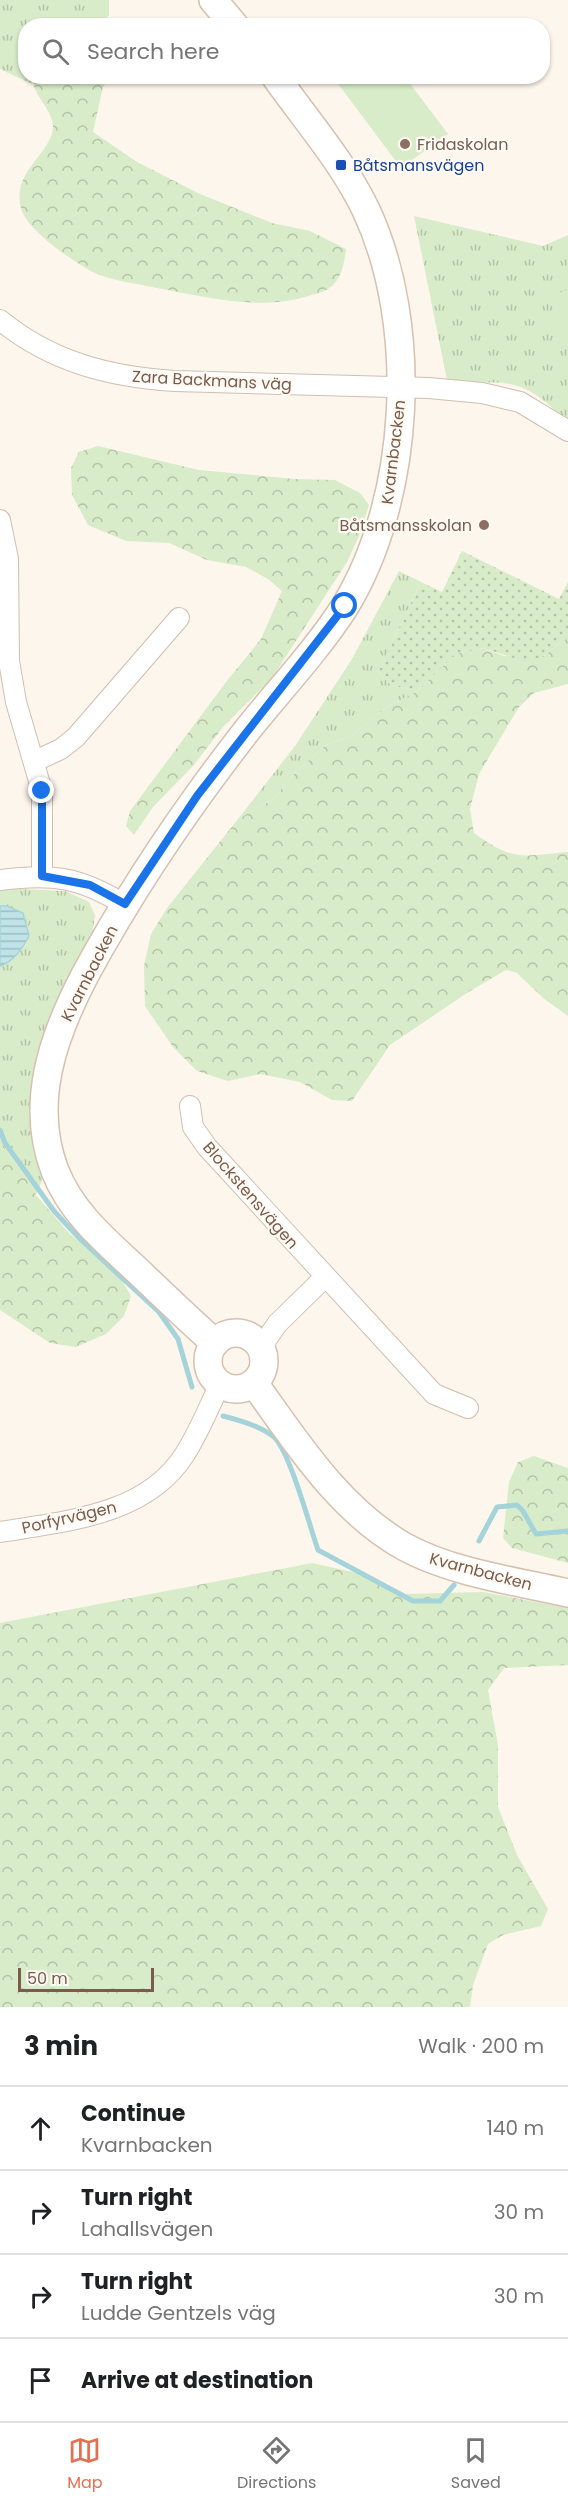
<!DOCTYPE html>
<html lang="en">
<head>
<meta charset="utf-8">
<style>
  body { margin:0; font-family:Poppins,sans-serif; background:#f6f6f6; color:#202124 }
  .scale { position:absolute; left:18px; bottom:15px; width:136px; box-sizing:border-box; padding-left:6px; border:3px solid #7a5c4d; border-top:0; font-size:16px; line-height:21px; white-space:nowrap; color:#7a5c4d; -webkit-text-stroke:4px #fffaf3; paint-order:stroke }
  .stop { position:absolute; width:18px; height:18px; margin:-14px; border:4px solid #1a73e8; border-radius:50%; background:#fff }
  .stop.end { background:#1a73e8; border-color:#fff; box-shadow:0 2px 6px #0008 }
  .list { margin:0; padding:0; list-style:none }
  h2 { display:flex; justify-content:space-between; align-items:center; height:78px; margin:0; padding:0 24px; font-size:26px }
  h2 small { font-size:20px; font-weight:400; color:#757577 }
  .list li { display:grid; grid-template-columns:39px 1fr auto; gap:18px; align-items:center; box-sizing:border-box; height:84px; padding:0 24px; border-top:2px solid #e0e0e0 }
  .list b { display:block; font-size:22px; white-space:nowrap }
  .list p { margin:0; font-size:20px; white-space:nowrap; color:#757577 }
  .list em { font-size:20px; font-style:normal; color:#757577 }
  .icon { flex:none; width:33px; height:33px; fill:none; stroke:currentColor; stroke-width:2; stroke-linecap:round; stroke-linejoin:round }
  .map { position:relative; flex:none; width:568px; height:2007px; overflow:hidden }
  .search { position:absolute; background:#fff; box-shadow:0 2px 4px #0004; left:18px; right:18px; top:18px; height:66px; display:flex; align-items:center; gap:15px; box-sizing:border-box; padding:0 21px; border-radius:24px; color:#757577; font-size:22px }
  .sheet { height:414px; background:#fff }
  nav { display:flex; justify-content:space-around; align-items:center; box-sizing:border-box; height:84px; border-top:2px solid #e0e0e0; background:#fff; font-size:16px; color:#757577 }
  nav a { display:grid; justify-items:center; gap:3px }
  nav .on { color:#e76f51 }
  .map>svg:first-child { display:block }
  .grass { fill:url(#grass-tufts) }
  .forest { fill:url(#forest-crowns) }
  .park { fill:url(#park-dots) }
  .garden { fill:#d8ecc9 }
  .water { fill:url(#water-rules); stroke:#a5d3da; stroke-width:1.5 }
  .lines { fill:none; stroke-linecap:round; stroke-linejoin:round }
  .stream { stroke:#a5d3da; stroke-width:5 }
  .street-casing { stroke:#d1beb0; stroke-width:22 }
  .secondary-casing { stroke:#d6c0b0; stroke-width:30 }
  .street { stroke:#fff; stroke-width:20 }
  .secondary { stroke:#fff; stroke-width:27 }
  .route { stroke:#1a73e8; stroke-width:8 }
  .education-dot { fill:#8d6e63; stroke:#fffaf3; stroke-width:2 }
  .transit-dot { fill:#1a4fb4; stroke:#fffaf3; stroke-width:2 }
  .labels { text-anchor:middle; stroke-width:4.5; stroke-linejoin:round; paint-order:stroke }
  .education-label { font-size:16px; fill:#785e54; stroke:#fffaf3; text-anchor:start }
  .transit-label { font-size:16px; fill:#164399; stroke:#fffaf3; text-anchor:start }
  .street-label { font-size:16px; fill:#7a5c4d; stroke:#fffaf3 }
</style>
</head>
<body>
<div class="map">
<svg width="568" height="2007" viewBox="0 0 568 2007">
  <defs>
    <pattern id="grass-tufts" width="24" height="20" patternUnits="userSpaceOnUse" patternTransform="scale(1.5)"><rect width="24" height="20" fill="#d8ecc9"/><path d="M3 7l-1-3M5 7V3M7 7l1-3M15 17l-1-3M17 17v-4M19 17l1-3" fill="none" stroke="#b4c2a5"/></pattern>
    <pattern id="forest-crowns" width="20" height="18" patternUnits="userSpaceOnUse" patternTransform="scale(1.5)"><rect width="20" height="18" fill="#d8ecc9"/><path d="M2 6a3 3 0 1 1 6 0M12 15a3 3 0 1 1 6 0" fill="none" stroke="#b4c2a5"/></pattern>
    <pattern id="park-dots" width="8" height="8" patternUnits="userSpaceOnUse" patternTransform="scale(1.5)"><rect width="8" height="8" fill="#d8ecc9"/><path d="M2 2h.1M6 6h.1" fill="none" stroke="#b4c2a5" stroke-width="1.8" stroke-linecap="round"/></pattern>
    <pattern id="water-rules" width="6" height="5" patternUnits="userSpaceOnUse" patternTransform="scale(1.5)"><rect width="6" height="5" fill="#bfe3e8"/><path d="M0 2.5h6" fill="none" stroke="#a0bbbe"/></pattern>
  </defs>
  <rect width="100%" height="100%" fill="#fdf6ec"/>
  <g class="grass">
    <polygon points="0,0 109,0 109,15 101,25 26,26 26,76 33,77 32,84 0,69"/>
    <path d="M414,216L543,246L568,235V423C522,376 510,381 448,385Z"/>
    <polygon points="399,571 421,582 378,672 391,685 418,691 387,707 351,736 326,745 295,773 272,800 238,819 295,746 352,659"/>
    <polygon points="0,888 65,891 89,902 95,915 92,936 72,969 36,1055 32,1104 45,1173 36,1195 16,1163 0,1144"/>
  </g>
  <g class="forest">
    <path d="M33,77H110L103,87L93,132L137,162L200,194L272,223L310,231L346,249C344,264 342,280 328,289C324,292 316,294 311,295C261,312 207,297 157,288C137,284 114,281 95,273C75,263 26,230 21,208C11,171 53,153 53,126C52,108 31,94 33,77Z"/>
    <polygon points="98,446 199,470 295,479 335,480 360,493 369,505 359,536 347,562 272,678 224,726 193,766 153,807 134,835 126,826 130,811 226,682 261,639 282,591 268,579 246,567 207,560 169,543 126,541 88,525 72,495 71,468 79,452"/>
    <path d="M568,637V684L534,693L519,707L479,774L470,809L474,833C514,862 521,856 568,852V1016L543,998L517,973L506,970L470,991L390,1045L352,1101L332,1100L300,1082L260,1074L228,1081L197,1071L173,1047L145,1006L144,966L151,934L167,908L238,819L272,800L295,773L326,745L351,736L387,707L418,691L455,654L483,648L504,656H544Z"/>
    <polygon points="0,1144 16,1163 36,1195 68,1232 121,1279 131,1296 124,1316 106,1334 76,1347 50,1343 0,1310"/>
    <polygon points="534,1456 568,1468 568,1563 512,1548 503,1538 509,1482 518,1462"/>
    <polygon points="312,1563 366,1575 406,1594 483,1592 568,1608 568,1665 504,1668 488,1690 498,1745 498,1807 517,1855 548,1909 541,1926 503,1935 488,1944 473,1985 470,2007 0,2007 0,1623"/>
  </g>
  <polygon class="park" points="462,551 559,599 568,582 568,637 544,656 526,662 483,648 455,654 418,691 391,685 378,672 421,582 442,592"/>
  <g class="garden">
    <polygon points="333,77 405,77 448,134 401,168"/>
    <polygon points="568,289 568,340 548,298"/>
  </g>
  <path class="water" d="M0,906H7L23,913L29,936C22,949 14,961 0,966Z"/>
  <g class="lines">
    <g class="stream">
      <polyline points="0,1130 5,1143 54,1211 81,1240 159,1312 178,1339 192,1387"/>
      <path d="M223,1416C239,1420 261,1426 274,1437C290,1452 310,1527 318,1550L413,1601H440L454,1585"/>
      <polyline points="479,1541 497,1507 517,1505 523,1511 536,1534 568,1531"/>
    </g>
    <g class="street-casing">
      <g id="street">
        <path d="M0,320C51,362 110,377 175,381L429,388L482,393L520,402L568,431"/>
        <polyline points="0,520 8,559 9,661 16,702 42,791 42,876"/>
        <polyline points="35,761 61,749 76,737 179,618"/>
        <path d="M0,880C52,873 80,877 125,905"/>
        <polyline points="190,1106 193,1127 207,1147 434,1394 468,1408"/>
        <polyline points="261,1348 277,1324 325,1277"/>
        <path d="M0,1532C65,1521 146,1516 185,1454C199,1432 209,1407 220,1384"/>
      </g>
    </g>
    <g class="secondary-casing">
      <g id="secondary">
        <polyline points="213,0 235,26"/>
        <circle cx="236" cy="1361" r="28"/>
        <path d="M215,1343C189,1320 164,1296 139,1272C107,1242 72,1214 55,1171C29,1103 53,1036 85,975C132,888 187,807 248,729C280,689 316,651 344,608C411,500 420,325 366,210C343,162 306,120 275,76"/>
        <path d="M254,1383C296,1442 340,1511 405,1547C453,1573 515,1581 568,1593"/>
      </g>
    </g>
    <use href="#street" class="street"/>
    <use href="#secondary" class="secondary"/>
  </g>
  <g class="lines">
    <polyline class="route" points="42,791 42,876 90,885 125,904 197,796 345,606"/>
  </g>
  <g class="education-dot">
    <circle cx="405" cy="144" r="6"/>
    <circle cx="484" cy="525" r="6"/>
  </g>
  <rect class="transit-dot" x="335" y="159" width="12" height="12" rx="3"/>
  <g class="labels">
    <g class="education-label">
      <text x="417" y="150">Fridaskolan</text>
      <text x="472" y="531" text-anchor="end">Båtsmansskolan</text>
    </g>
    <g class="transit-label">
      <text x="353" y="171">Båtsmansvägen</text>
    </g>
    <g class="street-label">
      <text transform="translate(212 380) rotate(3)" y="6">Zara Backmans väg</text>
      <text transform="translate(393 452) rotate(-83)" y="6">Kvarnbacken</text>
      <text transform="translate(89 973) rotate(-63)" y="6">Kvarnbacken</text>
      <text transform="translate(251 1195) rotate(49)" y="6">Blockstensvägen</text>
      <text transform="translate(69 1517) rotate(-13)" y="6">Porfyrvägen</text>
      <text transform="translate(481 1571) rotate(15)" y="6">Kvarnbacken</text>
    </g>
  </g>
</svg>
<div class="scale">50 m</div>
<div class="stop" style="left:345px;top:606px"></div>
<div class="stop end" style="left:42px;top:791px"></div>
<div class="search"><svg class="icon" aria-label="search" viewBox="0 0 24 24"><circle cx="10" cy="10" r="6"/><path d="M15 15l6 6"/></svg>Search here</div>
</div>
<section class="sheet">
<h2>3 min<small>Walk · 200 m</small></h2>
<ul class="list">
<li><svg class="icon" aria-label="ahead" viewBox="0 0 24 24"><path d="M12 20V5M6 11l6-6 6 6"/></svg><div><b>Continue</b><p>Kvarnbacken</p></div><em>140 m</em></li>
<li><svg class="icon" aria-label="right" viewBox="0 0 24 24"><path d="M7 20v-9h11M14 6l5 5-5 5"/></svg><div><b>Turn right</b><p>Lahallsvägen</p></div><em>30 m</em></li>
<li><svg class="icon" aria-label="right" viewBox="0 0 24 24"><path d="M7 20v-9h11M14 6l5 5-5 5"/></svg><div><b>Turn right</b><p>Ludde Gentzels väg</p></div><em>30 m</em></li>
<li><svg class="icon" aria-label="arrive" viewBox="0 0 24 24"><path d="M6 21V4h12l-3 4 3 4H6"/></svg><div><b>Arrive at destination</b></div></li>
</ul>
</section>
<nav>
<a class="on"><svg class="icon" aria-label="map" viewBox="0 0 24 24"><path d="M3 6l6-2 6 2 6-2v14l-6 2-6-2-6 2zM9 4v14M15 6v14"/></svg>Map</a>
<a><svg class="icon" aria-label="directions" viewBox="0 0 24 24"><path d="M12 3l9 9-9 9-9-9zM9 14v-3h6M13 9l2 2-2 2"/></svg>Directions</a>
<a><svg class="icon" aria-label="saved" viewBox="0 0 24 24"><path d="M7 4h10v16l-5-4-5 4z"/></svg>Saved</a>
</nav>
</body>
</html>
